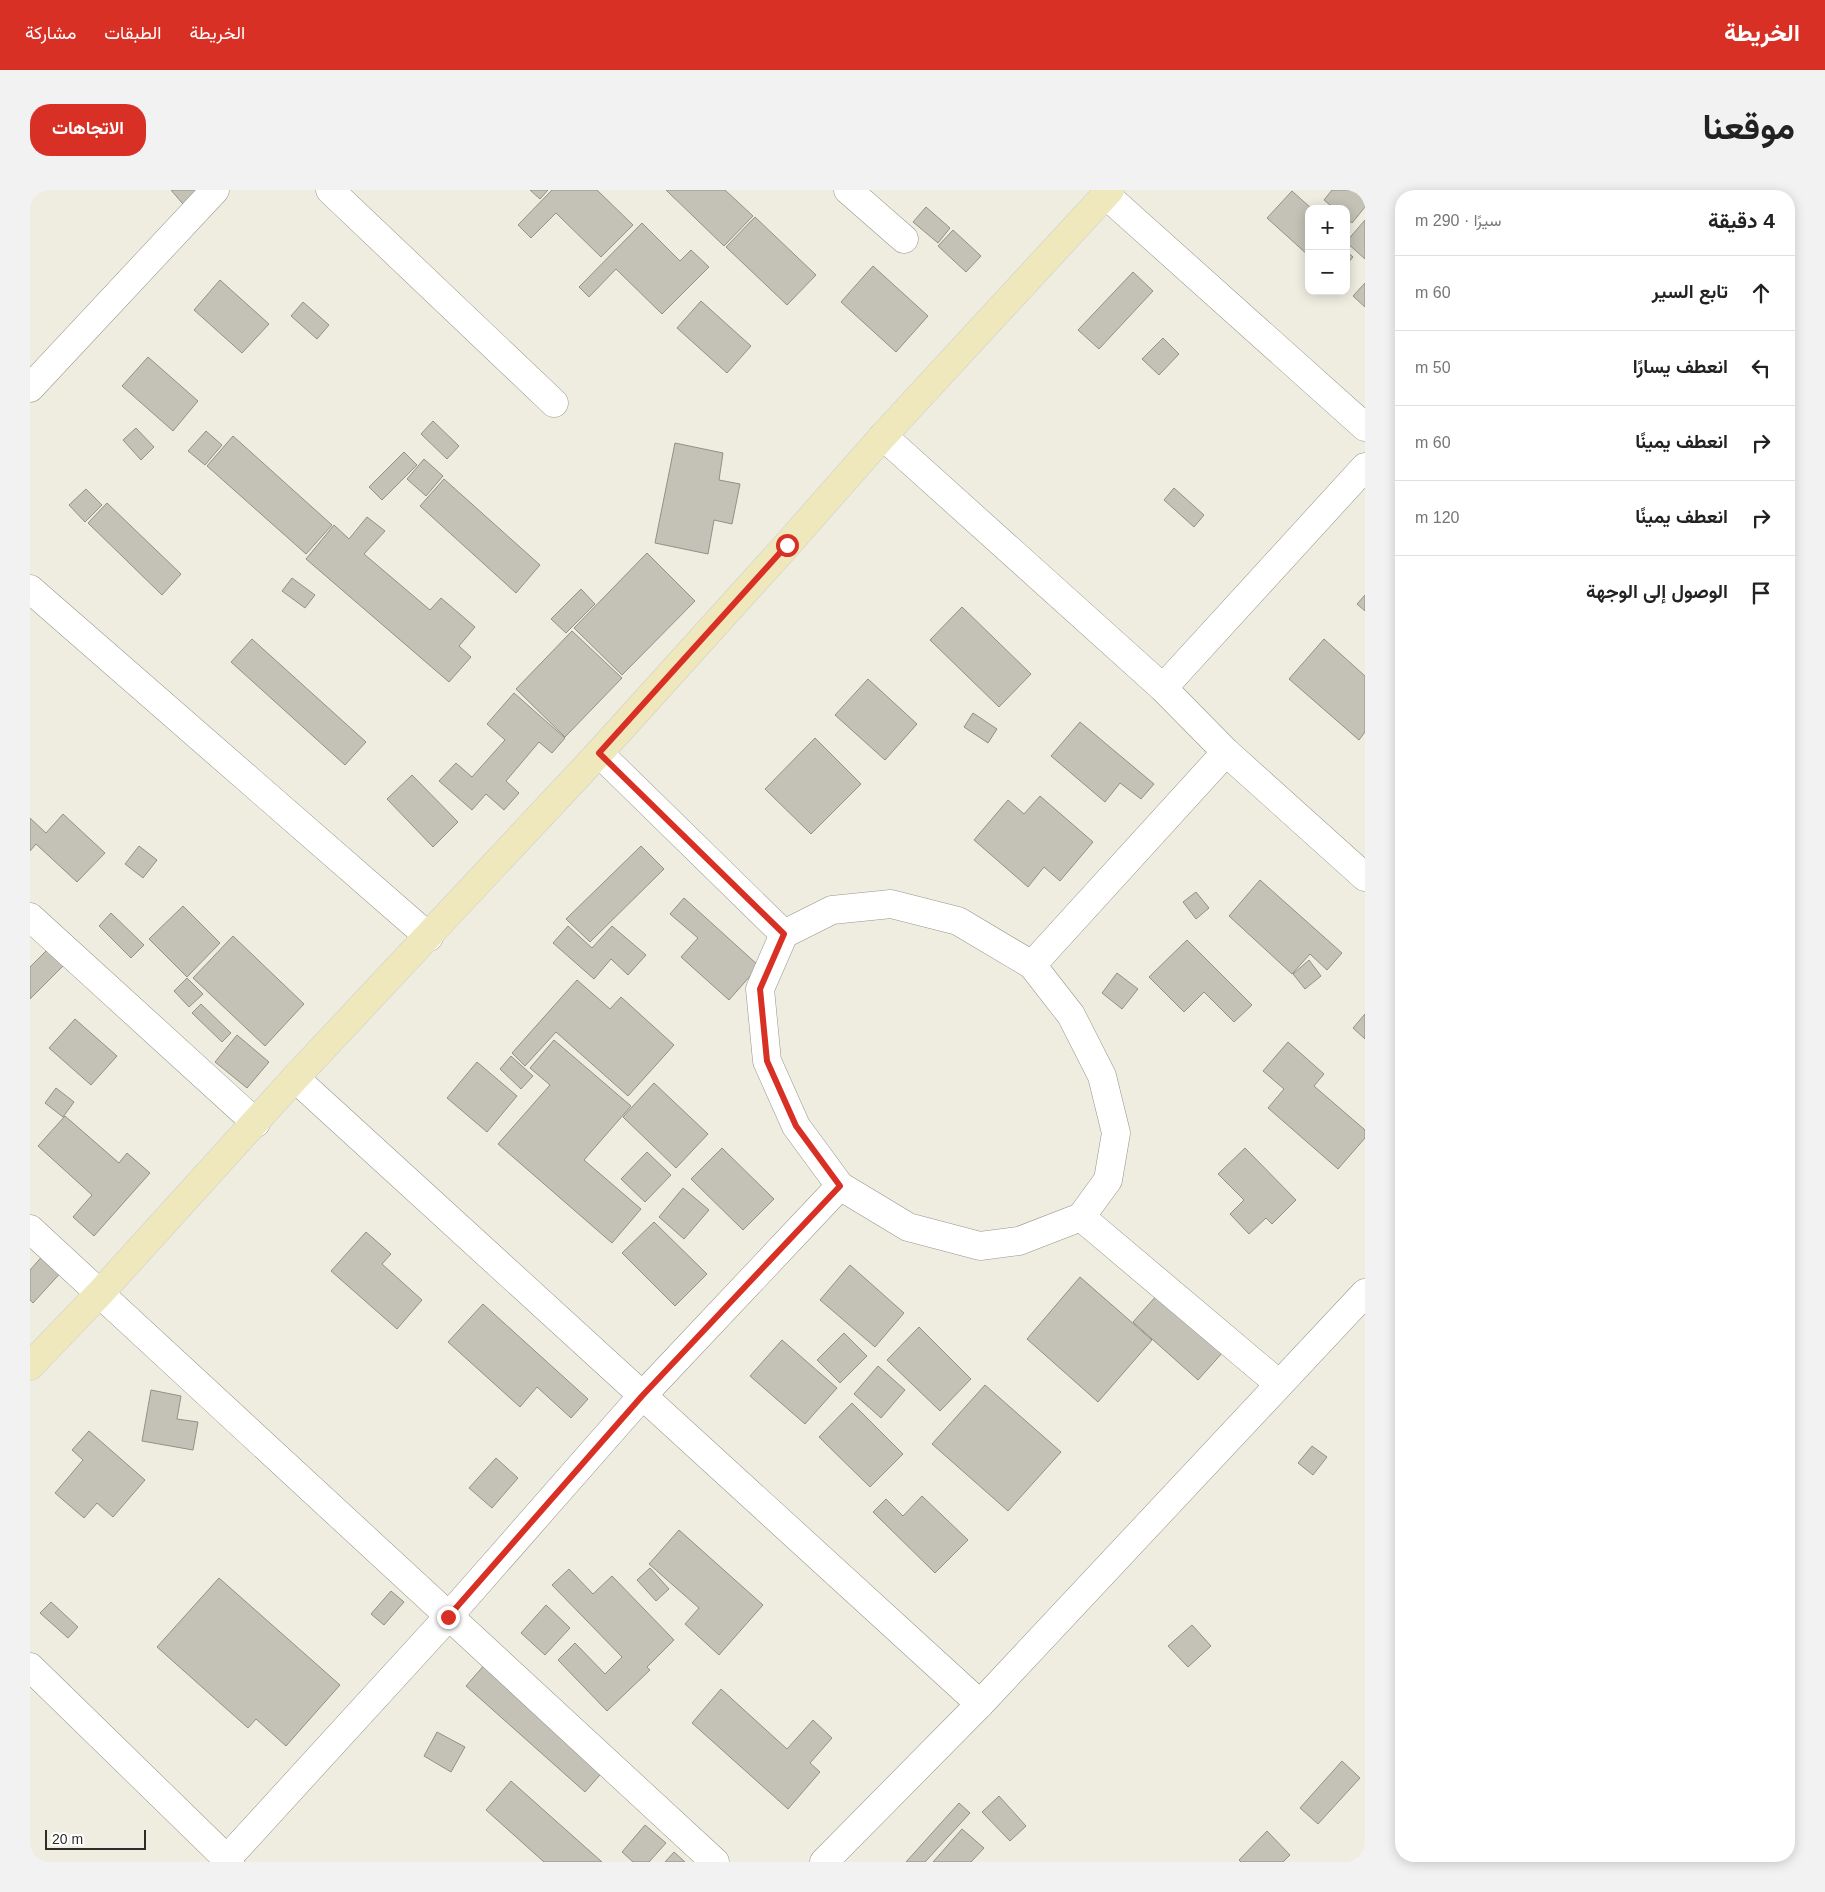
<!DOCTYPE html>
<html lang="ar">
<head>
<meta charset="utf-8">
<style>
  body { margin:0; font-family:Arial,Vazirmatn,sans-serif; background:#f2f2f2; color:#222; direction:rtl }
  .controls { position:absolute; right:15px; top:15px; display:grid; overflow:hidden; border-radius:10px; box-shadow:0 2px 12px #0003 }
  .controls button { width:45px; height:45px; display:grid; place-items:center; padding:0; border:0; border-bottom:1px solid #e0e0e0; background:#fff; color:#222; font:25px sans-serif }
  .scale { position:absolute; left:15px; bottom:12px; width:101px; box-sizing:border-box; padding-left:5px; border:2px solid #2d2c27; border-top:0; font-size:14px; line-height:18px; white-space:nowrap; color:#2d2c27; -webkit-text-stroke:4px #fff; paint-order:stroke }
  .stop { position:absolute; width:15px; height:15px; margin:-11px; border:4px solid #d93025; border-radius:50%; background:#fff }
  .stop.end { background:#d93025; border-color:#fff; box-shadow:0 1px 5px #0008 }
  .list { margin:0; padding:0; list-style:none }
  h2 { display:flex; justify-content:space-between; align-items:center; height:65px; margin:0; padding:0 20px; font-size:21px }
  h2 small { font-size:16px; font-weight:400; color:#767676 }
  .list li { display:grid; grid-template-columns:32px 1fr auto; gap:15px; align-items:center; box-sizing:border-box; height:75px; padding:0 20px; border-top:1px solid #e0e0e0 }
  .list b { display:block; font-size:19px; white-space:nowrap }
  .list em { font-size:16px; font-style:normal; color:#767676 }
  .icon { flex:none; width:28px; height:28px; fill:none; stroke:currentColor; stroke-width:2; stroke-linecap:round; stroke-linejoin:round }
  .map { position:relative; flex:none; width:1335px; height:1672px; overflow:hidden; direction:ltr; border-radius:20px }
  header { display:flex; align-items:center; gap:30px; box-sizing:border-box; height:70px; padding:0 25px; background:#d93025; color:#fff }
  header strong { font-size:24px }
  nav { display:flex; gap:28px; margin-inline-start:auto; font-size:18px }
  .intro { display:flex; align-items:center; justify-content:space-between; box-sizing:border-box; height:120px; padding:0 30px }
  h1 { margin:0; font-size:35px }
  .button { padding:12px 22px; border-radius:20px; background:#d93025; color:#fff; font-size:18px; font-weight:700 }
  main { display:flex; gap:30px; padding:0 30px }
  aside { flex:1; background:#fff; border-radius:20px; box-shadow:0 2px 12px #0003 }
  .map>svg:first-child { display:block }
  .building { fill:#c4c2b6; stroke:#929185 }
  .lines { fill:none; stroke-linecap:round; stroke-linejoin:round }
  .minor-casing { stroke:#97958a; stroke-width:29 }
  .major-casing { stroke:#cdcccb; stroke-width:29 }
  .minor { stroke:#fff; stroke-width:28 }
  .major { stroke:#efe8bc; stroke-width:28 }
  .route { stroke:#d93025; stroke-width:6 }
</style>
</head>
<body>
<header>
<strong>الخريطة</strong>
<nav><a>الخريطة</a><a>الطبقات</a><a>مشاركة</a></nav>
</header>
<div class="intro"><h1>موقعنا</h1><a class="button">الاتجاهات</a></div>
<main>
<aside>
<h2>4 دقيقة<small>سيرًا · 290 m</small></h2>
<ul class="list">
<li><svg class="icon" aria-label="ahead" viewBox="0 0 24 24"><path d="M12 20V5M6 11l6-6 6 6"/></svg><div><b>تابع السير</b></div><em>60 m</em></li>
<li><svg class="icon" aria-label="left" viewBox="0 0 24 24"><path d="M17 20v-9H6M10 6l-5 5 5 5"/></svg><div><b>انعطف يسارًا</b></div><em>50 m</em></li>
<li><svg class="icon" aria-label="right" viewBox="0 0 24 24"><path d="M7 20v-9h11M14 6l5 5-5 5"/></svg><div><b>انعطف يمينًا</b></div><em>60 m</em></li>
<li><svg class="icon" aria-label="right" viewBox="0 0 24 24"><path d="M7 20v-9h11M14 6l5 5-5 5"/></svg><div><b>انعطف يمينًا</b></div><em>120 m</em></li>
<li><svg class="icon" aria-label="arrive" viewBox="0 0 24 24"><path d="M6 21V4h12l-3 4 3 4H6"/></svg><div><b>الوصول إلى الوجهة</b></div></li>
</ul>
</aside>
<div class="map">
<svg width="1335" height="1672" viewBox="0 0 1335 1672">
  <rect width="100%" height="100%" fill="#efede0"/>
  <g class="building">
    <polygon points="141,0 167,0 164,27"/>
    <polygon points="500,0 518,0 510,9"/>
    <polygon points="522,0 567,0 603,35 571,67 526,23 501,48 488,35"/>
    <polygon points="636,0 695,0 723,26 694,56"/>
    <polygon points="1302,0 1335,0 1335,17 1322,33 1316,28 1316,19 1305,19 1294,10"/>
    <polygon points="1262,1 1282,19 1279,19 1279,66 1237,28"/>
    <polygon points="896,17 920,38 908,53 883,32"/>
    <polygon points="725,27 786,85 757,115 696,57"/>
    <polygon points="1335,30 1335,69 1316,52"/>
    <polygon points="612,33 650,71 661,60 679,77 632,124 586,79 559,107 549,97"/>
    <polygon points="923,40 951,66 936,82 908,56"/>
    <polygon points="1316,61 1323,67 1316,75"/>
    <polygon points="843,76 898,126 866,162 811,112"/>
    <polygon points="1103,82 1123,101 1069,159 1048,140"/>
    <polygon points="190,90 239,134 212,163 164,120"/>
    <polygon points="1335,93 1335,117 1323,106"/>
    <polygon points="671,111 721,156 697,183 647,138"/>
    <polygon points="273,112 299,135 287,149 261,126"/>
    <polygon points="1133,148 1149,164 1129,185 1112,169"/>
    <polygon points="118,167 168,211 143,241 92,196"/>
    <polygon points="403,231 429,256 417,269 391,244"/>
    <polygon points="106,238 124,257 111,270 93,250"/>
    <polygon points="176,241 192,255 175,275 158,261"/>
    <polygon points="203,246 302,335 276,364 177,276"/>
    <polygon points="645,253 693,263 689,290 710,294 702,334 684,330 678,364 625,353"/>
    <polygon points="374,262 387,275 352,310 339,297"/>
    <polygon points="394,269 413,286 396,306 377,289"/>
    <polygon points="414,289 510,375 486,403 390,316"/>
    <polygon points="1144,298 1174,325 1164,337 1134,310"/>
    <polygon points="56,299 72,315 55,332 39,315"/>
    <polygon points="77,313 151,384 132,405 58,333"/>
    <polygon points="337,327 355,341 334,364 400,420 411,408 445,437 429,456 441,467 419,492 276,369 304,335 319,349"/>
    <polygon points="617,363 665,411 592,485 544,438"/>
    <polygon points="262,388 285,405 275,418 252,401"/>
    <polygon points="551,399 565,414 536,443 521,429"/>
    <polygon points="1335,405 1335,421 1327,414"/>
    <polygon points="932,417 1001,484 969,517 900,450"/>
    <polygon points="542,441 592,488 535,547 486,499"/>
    <polygon points="222,449 336,552 315,575 201,472"/>
    <polygon points="1294,449 1335,486 1335,542 1329,550 1259,489"/>
    <polygon points="838,489 887,534 855,570 805,525"/>
    <polygon points="484,503 535,548 522,563 509,552 476,591 489,603 474,620 456,604 442,620 409,591 426,573 442,587 475,550 457,534"/>
    <polygon points="943,523 967,539 958,553 934,537"/>
    <polygon points="1050,532 1124,594 1111,609 1090,593 1075,612 1021,566"/>
    <polygon points="785,548 831,594 781,644 735,599"/>
    <polygon points="382,585 428,632 403,657 357,609"/>
    <polygon points="1010,606 1063,652 1030,691 1014,677 998,697 944,650 978,610 994,624"/>
    <polygon points="33,624 75,663 47,692 6,654 0,661 0,628 16,643"/>
    <polygon points="109,656 127,670 113,688 95,674"/>
    <polygon points="611,656 634,679 560,752 536,729"/>
    <polygon points="1230,690 1312,763 1297,780 1280,764 1262,784 1199,726"/>
    <polygon points="1166,702 1179,718 1166,729 1153,712"/>
    <polygon points="654,708 729,776 699,810 651,767 668,748 640,724"/>
    <polygon points="153,716 190,753 157,787 119,749"/>
    <polygon points="81,723 114,755 101,768 69,736"/>
    <polygon points="538,736 562,758 582,736 616,765 598,785 581,769 564,789 523,753"/>
    <polygon points="203,746 274,814 235,856 163,788"/>
    <polygon points="1157,750 1222,815 1204,832 1174,802 1154,822 1119,787"/>
    <polygon points="17,760 33,776 0,809 0,777"/>
    <polygon points="1279,770 1291,786 1275,799 1263,784"/>
    <polygon points="1087,783 1108,799 1092,819 1072,803"/>
    <polygon points="157,788 173,804 159,817 144,801"/>
    <polygon points="547,790 580,819 591,807 644,855 598,906 526,842 495,876 482,863"/>
    <polygon points="171,814 201,843 192,852 162,823"/>
    <polygon points="1335,824 1335,849 1323,838"/>
    <polygon points="45,829 87,866 61,895 19,858"/>
    <polygon points="207,845 239,872 217,898 185,872"/>
    <polygon points="524,850 601,916 554,970 611,1019 582,1053 468,954 520,895 500,878"/>
    <polygon points="1258,852 1294,884 1284,896 1335,940 1335,948 1308,979 1238,918 1254,899 1233,881"/>
    <polygon points="481,866 503,886 491,899 470,879"/>
    <polygon points="447,872 487,906 457,942 417,908"/>
    <polygon points="624,893 678,944 646,978 593,927"/>
    <polygon points="26,898 44,912 33,927 15,913"/>
    <polygon points="35,926 89,973 97,963 120,983 64,1046 43,1027 62,1005 8,956"/>
    <polygon points="692,958 744,1009 713,1040 661,989"/>
    <polygon points="1215,958 1266,1010 1242,1034 1236,1028 1219,1044 1200,1024 1214,1010 1188,984"/>
    <polygon points="617,962 641,985 615,1012 591,989"/>
    <polygon points="653,998 679,1020 654,1049 629,1027"/>
    <polygon points="624,1032 677,1084 645,1116 592,1063"/>
    <polygon points="336,1042 361,1064 352,1074 392,1110 367,1139 301,1081"/>
    <polygon points="17,1061 35,1078 3,1113 0,1110 0,1080"/>
    <polygon points="820,1075 874,1123 845,1157 790,1110"/>
    <polygon points="1050,1087 1122,1150 1068,1212 997,1149"/>
    <polygon points="1128,1104 1193,1162 1168,1190 1103,1132"/>
    <polygon points="453,1114 558,1209 541,1228 507,1197 490,1217 418,1152"/>
    <polygon points="889,1137 941,1189 910,1221 857,1170"/>
    <polygon points="814,1143 837,1166 810,1193 787,1170"/>
    <polygon points="752,1150 807,1198 775,1234 720,1186"/>
    <polygon points="848,1176 875,1200 851,1228 824,1204"/>
    <polygon points="955,1195 1031,1262 978,1321 902,1254"/>
    <polygon points="121,1200 151,1206 147,1229 168,1232 163,1260 112,1251"/>
    <polygon points="822,1213 873,1264 840,1297 789,1247"/>
    <polygon points="59,1241 115,1290 83,1327 67,1313 54,1328 25,1303 53,1270 42,1260"/>
    <polygon points="1282,1256 1297,1267 1283,1285 1268,1273"/>
    <polygon points="466,1268 488,1288 462,1318 439,1298"/>
    <polygon points="892,1306 938,1350 905,1383 843,1322 856,1309 873,1326"/>
    <polygon points="649,1340 733,1415 689,1465 655,1434 669,1418 619,1374"/>
    <polygon points="620,1378 639,1399 626,1411 607,1390"/>
    <polygon points="539,1379 563,1404 582,1386 644,1450 617,1477 620,1480 577,1521 528,1470 545,1453 575,1484 592,1467 522,1395"/>
    <polygon points="189,1388 310,1495 256,1556 226,1529 218,1538 127,1457"/>
    <polygon points="361,1401 374,1412 354,1435 341,1424"/>
    <polygon points="21,1412 48,1437 38,1448 10,1423"/>
    <polygon points="516,1415 540,1438 515,1465 491,1443"/>
    <polygon points="1162,1435 1181,1456 1158,1477 1138,1456"/>
    <polygon points="456,1473 576,1578 555,1602 436,1496"/>
    <polygon points="691,1499 757,1559 783,1530 802,1548 780,1573 790,1582 758,1619 662,1533"/>
    <polygon points="407,1542 435,1557 421,1582 394,1566"/>
    <polygon points="1312,1571 1330,1588 1288,1634 1270,1618"/>
    <polygon points="481,1591 572,1672 514,1672 456,1620"/>
    <polygon points="969,1606 996,1636 980,1651 952,1622"/>
    <polygon points="929,1613 940,1623 895,1672 876,1672"/>
    <polygon points="615,1635 636,1653 619,1672 603,1672 592,1662"/>
    <polygon points="932,1639 954,1658 941,1672 903,1672"/>
    <polygon points="1237,1641 1260,1665 1253,1672 1211,1672 1209,1670"/>
    <polygon points="644,1662 655,1672 635,1672"/>
  </g>
  <g class="lines">
    <g class="minor-casing">
      <g id="minor">
        <polyline points="300,0 524,213"/>
        <polyline points="818,0 874,49"/>
        <polyline points="1076,5 1335,237"/>
        <polyline points="0,198 185,0"/>
        <polyline points="853,246 1133,498 1196,562 1335,687"/>
        <polyline points="0,399 399,747"/>
        <polyline points="1133,498 1335,277"/>
        <polyline points="569,563 754,744"/>
        <polygon points="861,714 928,731 1002,775 1041,825 1072,886 1086,943 1078,990 1051,1027 989,1051 950,1056 878,1037 810,996 766,936 737,871 730,799 754,744 802,720"/>
        <polyline points="0,727 226,933"/>
        <polyline points="1002,775 1196,562"/>
        <polyline points="265,888 950,1514"/>
        <polyline points="1051,1027 1249,1194"/>
        <polyline points="0,1039 685,1672"/>
        <polyline points="0,1477 200,1672"/>
        <polyline points="194,1672 418,1427 612,1206 810,996"/>
        <polyline points="794,1672 950,1514 1335,1103"/>
      </g>
    </g>
    <g class="major-casing">
      <polyline id="major" points="0,1176 71,1102 265,888 569,563 757,355 853,246 1080,0"/>
    </g>
    <use href="#minor" class="minor"/>
    <use href="#major" class="major"/>
  </g>
  <g class="lines">
    <polyline class="route" points="418,1427 612,1206 810,996 766,936 737,871 730,799 754,744 569,563 757,355"/>
  </g>
</svg>
<div class="controls">
<button>+</button>
<button>−</button>
</div>
<div class="scale">20 m</div>
<div class="stop" style="left:757px;top:355px"></div>
<div class="stop end" style="left:418px;top:1427px"></div>
</div>
</main>
</body>
</html>
